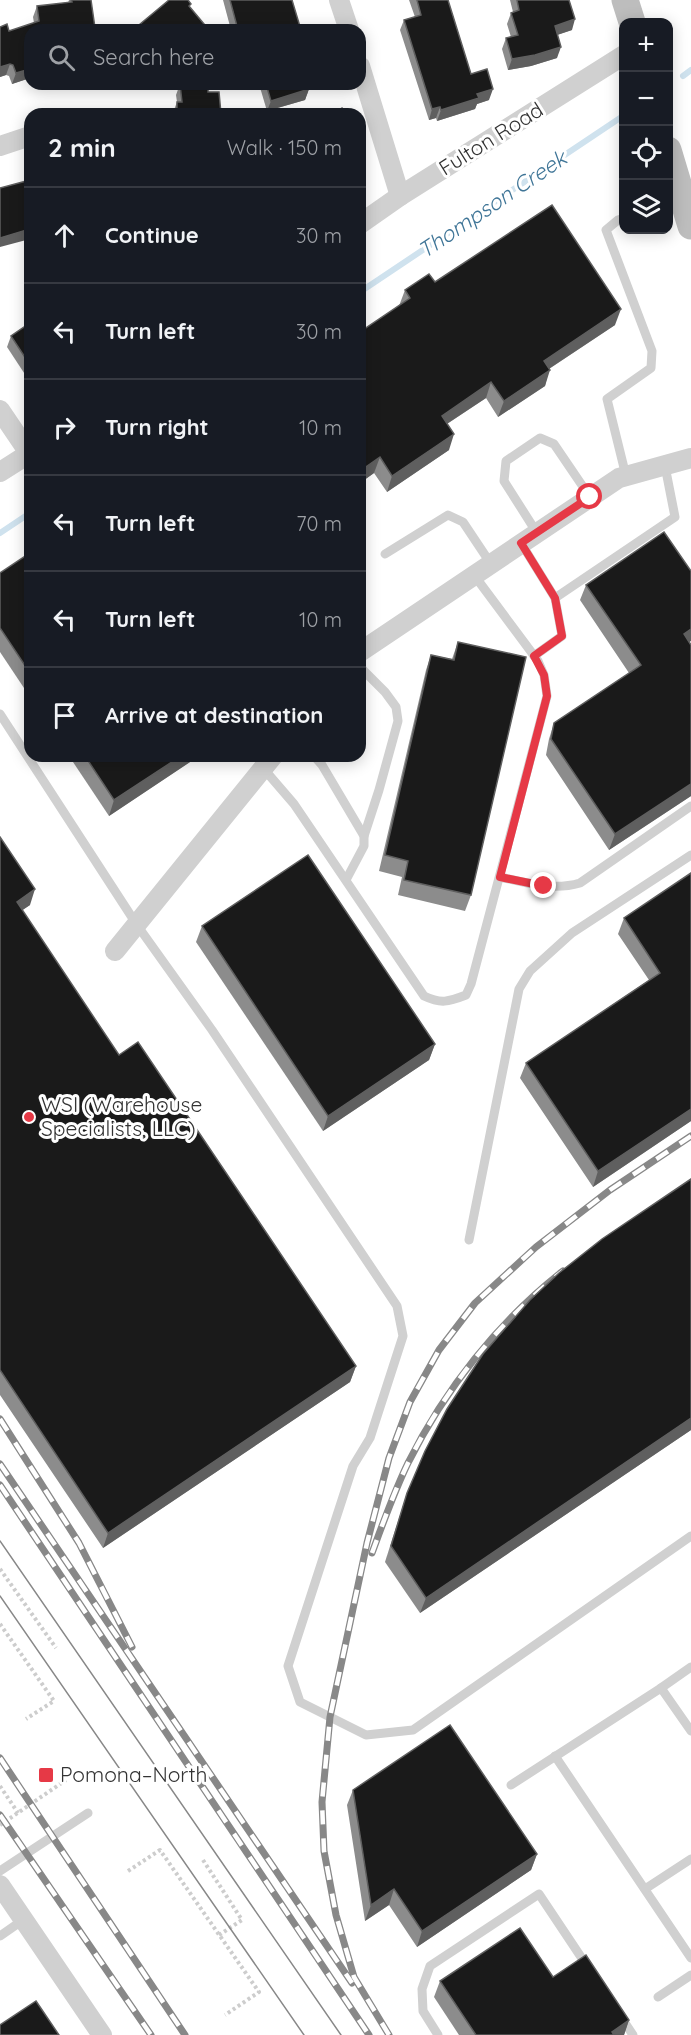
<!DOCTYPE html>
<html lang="en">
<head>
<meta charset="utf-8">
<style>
  body { margin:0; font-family:Quicksand,sans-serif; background:#242831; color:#f1f3f6 }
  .controls { position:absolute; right:18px; top:18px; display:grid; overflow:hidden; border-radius:12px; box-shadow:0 3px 15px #0003 }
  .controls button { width:54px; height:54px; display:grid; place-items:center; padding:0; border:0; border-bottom:2px solid #363941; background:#171b24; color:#f1f3f6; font:30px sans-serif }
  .stop { position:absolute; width:18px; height:18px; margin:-14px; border:4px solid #e63946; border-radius:50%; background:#fff }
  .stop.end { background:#e63946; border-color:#fff; box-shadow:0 2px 6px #0008 }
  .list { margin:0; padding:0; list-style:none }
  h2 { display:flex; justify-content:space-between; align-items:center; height:78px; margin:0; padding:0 24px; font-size:26px }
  h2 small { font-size:20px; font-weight:400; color:#9ea1a6 }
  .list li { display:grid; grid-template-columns:39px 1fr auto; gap:18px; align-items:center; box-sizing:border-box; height:96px; padding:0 24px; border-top:2px solid #363941 }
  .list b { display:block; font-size:22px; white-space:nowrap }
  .list em { font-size:20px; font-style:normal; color:#9ea1a6 }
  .icon { flex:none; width:33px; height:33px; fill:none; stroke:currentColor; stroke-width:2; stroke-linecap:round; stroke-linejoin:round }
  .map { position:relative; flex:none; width:691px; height:2035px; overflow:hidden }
  .search { position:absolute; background:#171b24; box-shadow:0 3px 15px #0003; left:24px; top:24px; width:342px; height:66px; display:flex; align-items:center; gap:15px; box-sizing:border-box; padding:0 21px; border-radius:18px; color:#9ea1a6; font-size:22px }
  .panel { position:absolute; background:#171b24; box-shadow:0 3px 15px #0003; left:24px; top:108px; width:342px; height:654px; border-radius:18px }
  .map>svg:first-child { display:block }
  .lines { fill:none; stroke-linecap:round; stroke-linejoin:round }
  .stream { stroke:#cfe2ee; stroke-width:6 }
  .path { stroke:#cdcdcd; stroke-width:4; stroke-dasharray:3 3; stroke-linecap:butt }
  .lane { stroke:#d0d0d0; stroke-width:9 }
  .street { stroke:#d0d0d0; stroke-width:20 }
  .secondary { stroke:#bdbdbd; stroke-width:27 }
  .tram { stroke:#888; stroke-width:1.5 }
  .rail-casing { stroke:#888; stroke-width:7 }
  .rail { stroke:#fff; stroke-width:4.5; stroke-dasharray:14; stroke-linecap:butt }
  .wall { fill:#8c8c8c }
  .shaded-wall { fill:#5f5f5f }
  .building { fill:#1a1a1a; stroke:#5f5f5f; stroke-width:1.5 }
  .route { stroke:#e63946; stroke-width:8 }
  .poi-dot { fill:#e63946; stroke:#fff; stroke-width:2 }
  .labels { text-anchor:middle; stroke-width:6; stroke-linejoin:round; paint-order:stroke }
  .street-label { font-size:21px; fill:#333; stroke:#fff }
  .poi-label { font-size:21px; fill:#333; stroke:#fff; text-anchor:start }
  .water-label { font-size:22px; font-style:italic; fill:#3f7597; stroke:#fff }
</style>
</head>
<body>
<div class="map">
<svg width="691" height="2035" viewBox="0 0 691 2035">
  <rect width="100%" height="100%" fill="#fff"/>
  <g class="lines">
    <g class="stream">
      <polyline points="683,76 691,70"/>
      <polyline points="360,292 623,116"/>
      <polyline points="0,533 30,513"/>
    </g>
    <g class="path">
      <polyline points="0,1569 56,1648"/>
      <polyline points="0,1624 54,1701 26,1719"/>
      <polyline points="0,1786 18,1813"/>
      <polyline points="0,1825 66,1780"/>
      <polyline points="203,1860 242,1920 219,1935"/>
      <polyline points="128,1871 160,1850 259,1992 225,2015"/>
    </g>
    <g class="lane">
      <polyline points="624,218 618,220 606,230 652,351 651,368 607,399 626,476"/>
      <polyline points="537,533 504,481 506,461 540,438 554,444 590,497"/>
      <polyline points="521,543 555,598 675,517 665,466"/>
      <polyline points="385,554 448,515 463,522 491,564"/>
      <polyline points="534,656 562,636 555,598"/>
      <polyline points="360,667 385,692 396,707 398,721 379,790 364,836"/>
      <polyline points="0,714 137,925 212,1030 397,1306 403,1336 370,1438 353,1466 288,1666 300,1702 366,1735 413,1730 691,1536"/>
      <polyline points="314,756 322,765 364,836 364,846 346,880"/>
      <path d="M263,768L294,804L424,996C441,1004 448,1002 466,995L471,984L547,696L544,675L538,661L474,575"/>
      <path d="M500,877C527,883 553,891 580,883L691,806"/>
      <polyline points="469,1240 519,989 530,971 572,933 691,855"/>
      <polyline points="661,1688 691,1667"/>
      <polyline points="555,1756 691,1958"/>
      <polyline points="511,1785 661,1688 691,1731"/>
      <polyline points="0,1871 88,1813"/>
      <polyline points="645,1889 691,1859"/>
      <polyline points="0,1936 23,1920"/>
      <polyline points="658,1997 691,1975"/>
      <polyline points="621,2017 633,2035"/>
      <polyline points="438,2035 423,2011 422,1989 430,1966 539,1894 587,1966"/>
    </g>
    <g class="street">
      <polyline points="339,0 349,30"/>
      <polyline points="360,66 400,196"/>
      <polyline points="0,146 30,136"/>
      <polyline points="360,224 400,196 624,55"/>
      <polyline points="0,410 29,453"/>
      <polyline points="0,472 30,453"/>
      <polyline points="360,652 619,478 691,458"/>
      <polyline points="115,951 273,756"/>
      <polyline points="0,1885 102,2035"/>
    </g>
    <g class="secondary">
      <polyline points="625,0 632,22"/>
      <polyline points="668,150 691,226"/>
    </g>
    <g class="tram">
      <polyline points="0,1541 341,2035"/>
      <polyline points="0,1596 304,2035"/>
    </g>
    <g class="rail-casing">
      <g id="rail">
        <polyline points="0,1419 79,1543 132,1647"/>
        <polyline points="0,1464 352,1983"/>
        <polyline points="0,1485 369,2035"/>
        <path d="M372,1553C383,1523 394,1492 408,1463C445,1389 498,1322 563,1271"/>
        <polyline points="0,1758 185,2035"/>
        <polyline points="0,1815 151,2035"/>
        <polyline points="389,2035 354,1977 336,1915 324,1851 322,1802 330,1717 367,1543 389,1458 410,1402 439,1350 475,1303 536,1247 610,1190 691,1136"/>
      </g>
    </g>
    <use href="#rail" class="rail"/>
  </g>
  <g class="wall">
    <polygon points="69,0 91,0 30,30 30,78 12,84 9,76 6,75 0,77 0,27 9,31 34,23 33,17 37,6 68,3"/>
    <polygon points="223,0 292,0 301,30 231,30"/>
    <polygon points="409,0 448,0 471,74 489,100 477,104 475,109 437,121 436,118 429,120 400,30 404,20 415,17"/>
    <polygon points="510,0 569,0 572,30 557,35 557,58 531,66 508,70 502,49 506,38 511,37 507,24 511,13 513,12"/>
    <polygon points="180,84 208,92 221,114 167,114 168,111 174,110 177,102 176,95"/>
    <polygon points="259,84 308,84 309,89 305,100 267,111"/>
    <polygon points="435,282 615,325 549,369 545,386 498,417 486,398 447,424 449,450 387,492 374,473 360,483 360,332 399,306 405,290"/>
    <polygon points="30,323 30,382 7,347 11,336"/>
    <polygon points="30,553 30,697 0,652 0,573"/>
    <polygon points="586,585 689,642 691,645 691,796 609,850 546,755 549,739 554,723 629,673 580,600"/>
    <polygon points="458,642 471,895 465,911 398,895 402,877 379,871 426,670 431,655 452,659"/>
    <polygon points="69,756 199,756 109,816"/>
    <polygon points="0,837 30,905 22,910 119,1055 356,1366 350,1382 103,1548 0,1395"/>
    <polygon points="691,873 691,1121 593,1187 520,1078 526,1063 649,980 618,934 624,918"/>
    <polygon points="202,926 435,1044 429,1060 323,1131 196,942"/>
    <polygon points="691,1179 691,1430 420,1613 385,1562 407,1493"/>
    <polygon points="353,1790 537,1854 531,1870 417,1947 389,1905 365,1921 347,1805"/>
    <polygon points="553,1977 629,2020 624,2035 459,2035 434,1997 440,1981"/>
  </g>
  <g class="shaded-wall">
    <polygon points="575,19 572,30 551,37 555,26"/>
    <polygon points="561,47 557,58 531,66 508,70 512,59"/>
    <polygon points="10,64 6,75 0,77 0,67"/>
    <polygon points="30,69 30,78 12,84 16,73"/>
    <polygon points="309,89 305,100 267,111 271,101"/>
    <polygon points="493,89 489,100 477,104 475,109 437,121 441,110 477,94"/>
    <polygon points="440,107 436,118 429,120 432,109"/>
    <polygon points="30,229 30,239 0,247 0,238"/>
    <polygon points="621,309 615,325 538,376 544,361"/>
    <polygon points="550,370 545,386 498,417 504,401"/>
    <polygon points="491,382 486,398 436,431 442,416"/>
    <polygon points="454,434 449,450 387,492 392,476"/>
    <polygon points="380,457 374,473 360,483 360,471"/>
    <polygon points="691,629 691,641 678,650 684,634"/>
    <polygon points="181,756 199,756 109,816 114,800"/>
    <polygon points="691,784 691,796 609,850 615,834"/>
    <polygon points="35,889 30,905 11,918 17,902"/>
    <polygon points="435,1044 429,1060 323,1131 328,1116"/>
    <polygon points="691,1109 691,1121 593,1187 598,1171"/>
    <polygon points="356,1366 350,1382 103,1548 108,1533"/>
    <polygon points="691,1418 691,1430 420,1613 426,1598"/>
    <polygon points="537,1854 531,1870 417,1947 422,1931"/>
    <polygon points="394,1889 389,1905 365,1921 371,1905"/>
    <polygon points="629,2020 624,2035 610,2035 612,2032"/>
  </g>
  <g class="building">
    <polygon points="71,0 91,0 95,28 79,30 30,30 30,69 16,73 13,65 10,64 0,67 0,27 7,24 9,31 39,21 37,6 72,2"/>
    <polygon points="169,0 188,0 191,4 189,6 204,24 198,30 133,30"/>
    <polygon points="230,0 292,0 301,30 238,30"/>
    <polygon points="417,0 448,0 471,74 487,69 493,89 477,94 479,98 441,110 440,107 432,109 404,20 421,15"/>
    <polygon points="517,0 569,0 575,19 555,26 561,47 535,55 512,59 506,38 518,35 511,13 519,10"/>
    <polygon points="180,84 208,84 208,92 219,92 221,114 168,114 168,111 177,110 177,102 182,102"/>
    <polygon points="266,84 308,84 309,89 271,101"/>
    <polygon points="342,108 346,114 333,114"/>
    <polygon points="30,180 30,229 0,238 0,188"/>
    <polygon points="552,205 621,309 544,361 550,370 504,401 491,382 442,416 454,434 392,476 380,457 360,471 360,332 410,298 405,290 429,274 435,282"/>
    <polygon points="30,323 30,365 11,336"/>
    <polygon points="664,532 691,571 691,629 684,634 691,645 691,784 615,834 551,739 554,723 641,665 586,585"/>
    <polygon points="30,553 30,673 0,628 0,573"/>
    <polygon points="458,642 526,657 471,895 404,880 408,861 385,855 431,655 454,660"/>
    <polygon points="85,756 181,756 114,800"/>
    <polygon points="0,837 35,889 17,902 119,1055 138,1042 356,1366 108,1533 0,1370"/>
    <polygon points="308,855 435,1044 328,1116 202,926"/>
    <polygon points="691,873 691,1109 598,1171 526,1063 660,973 624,918"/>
    <polygon points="691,1179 691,1418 426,1598 391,1546 407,1493 425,1451 447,1409 483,1354 530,1300 559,1273 602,1239"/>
    <polygon points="450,1725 537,1854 422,1931 394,1889 371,1905 353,1790"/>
    <polygon points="520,1928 553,1977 586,1955 629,2020 612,2032 614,2035 476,2035 440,1981"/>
    <polygon points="36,2001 59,2035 0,2035 0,2025"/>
  </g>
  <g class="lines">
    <polyline class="route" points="544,886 500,877 547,696 544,675 534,656 562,636 555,598 521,543 590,497"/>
  </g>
  <g class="poi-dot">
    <circle cx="29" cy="1117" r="6"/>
    <rect x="38" y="1767" width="16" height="16" rx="3"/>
  </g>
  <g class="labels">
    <g class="street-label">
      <text transform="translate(491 139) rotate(-32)" y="7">Fulton Road</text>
    </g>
    <g class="poi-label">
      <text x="41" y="1112">WSI (Warehouse<tspan x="41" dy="24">Specialists, LLC)</tspan></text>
      <text x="60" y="1782">Pomona–North</text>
    </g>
    <g class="water-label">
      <text transform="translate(492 204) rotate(-34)" y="8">Thompson Creek</text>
    </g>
  </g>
</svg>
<div class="controls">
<button>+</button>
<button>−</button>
<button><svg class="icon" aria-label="locate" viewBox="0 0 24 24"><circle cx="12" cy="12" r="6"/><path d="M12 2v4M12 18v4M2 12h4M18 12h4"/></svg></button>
<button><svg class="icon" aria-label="layers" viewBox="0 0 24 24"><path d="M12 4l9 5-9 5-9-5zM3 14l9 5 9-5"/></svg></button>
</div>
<div class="stop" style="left:590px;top:497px"></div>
<div class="stop end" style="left:544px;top:886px"></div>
<div class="search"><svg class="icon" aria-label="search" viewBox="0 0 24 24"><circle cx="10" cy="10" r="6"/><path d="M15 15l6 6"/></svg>Search here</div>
<section class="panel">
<h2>2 min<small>Walk · 150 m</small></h2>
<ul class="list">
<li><svg class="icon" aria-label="ahead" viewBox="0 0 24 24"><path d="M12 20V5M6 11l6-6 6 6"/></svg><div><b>Continue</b></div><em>30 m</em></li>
<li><svg class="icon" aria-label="left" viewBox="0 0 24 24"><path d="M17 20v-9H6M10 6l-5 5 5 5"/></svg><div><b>Turn left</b></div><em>30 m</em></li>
<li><svg class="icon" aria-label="right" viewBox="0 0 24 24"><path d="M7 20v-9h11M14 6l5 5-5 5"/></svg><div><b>Turn right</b></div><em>10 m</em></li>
<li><svg class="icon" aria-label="left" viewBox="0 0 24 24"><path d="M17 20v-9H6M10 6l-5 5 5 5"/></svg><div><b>Turn left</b></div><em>70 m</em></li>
<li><svg class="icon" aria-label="left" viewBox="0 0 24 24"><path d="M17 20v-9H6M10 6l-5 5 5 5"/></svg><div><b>Turn left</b></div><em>10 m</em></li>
<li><svg class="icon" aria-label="arrive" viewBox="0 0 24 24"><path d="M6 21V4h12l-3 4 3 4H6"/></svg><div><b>Arrive at destination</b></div></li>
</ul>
</section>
</div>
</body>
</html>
